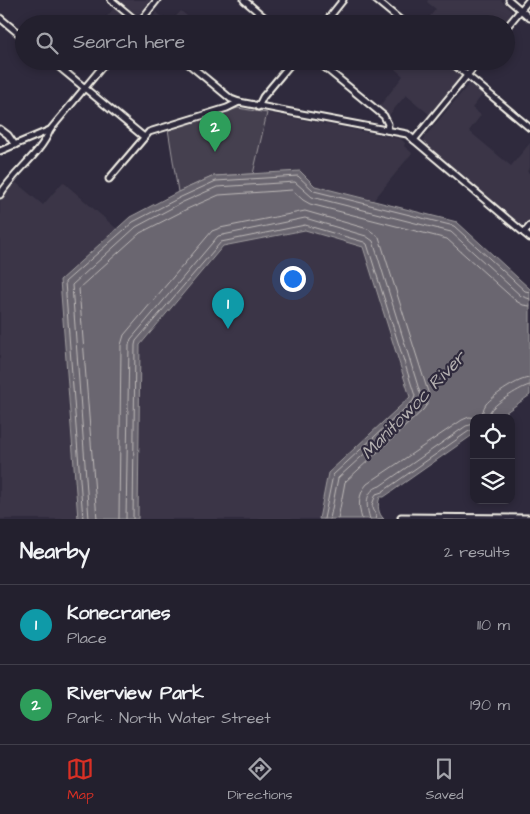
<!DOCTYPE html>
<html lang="en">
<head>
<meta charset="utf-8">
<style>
  body { margin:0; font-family:"Architects Daughter",sans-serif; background:#2b2836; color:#f1f3f6 }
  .controls { position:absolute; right:15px; bottom:15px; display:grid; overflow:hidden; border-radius:10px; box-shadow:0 2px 8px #0003 }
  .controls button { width:45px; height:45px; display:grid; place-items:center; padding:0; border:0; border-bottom:1px solid #403e4a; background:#23202e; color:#f1f3f6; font:25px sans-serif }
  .you { position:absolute; left:292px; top:278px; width:18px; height:18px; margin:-12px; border:4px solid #fff; border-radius:50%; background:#1a73e8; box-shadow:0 0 0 8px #1a73e833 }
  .badge { display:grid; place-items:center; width:32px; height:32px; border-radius:50%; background:#d93025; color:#fff; font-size:16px; font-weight:700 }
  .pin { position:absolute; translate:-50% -41px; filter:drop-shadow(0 1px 2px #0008) }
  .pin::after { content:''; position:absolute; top:26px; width:18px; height:15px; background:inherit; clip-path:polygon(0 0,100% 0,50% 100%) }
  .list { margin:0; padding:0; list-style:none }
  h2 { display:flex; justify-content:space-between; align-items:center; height:65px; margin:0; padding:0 20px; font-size:21px }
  h2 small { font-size:16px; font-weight:400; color:#a3a3aa }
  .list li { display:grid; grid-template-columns:32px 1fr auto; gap:15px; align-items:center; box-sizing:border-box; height:80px; padding:0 20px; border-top:1px solid #403e4a }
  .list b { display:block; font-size:19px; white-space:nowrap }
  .list p { margin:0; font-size:16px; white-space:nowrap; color:#a3a3aa }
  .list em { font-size:16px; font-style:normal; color:#a3a3aa }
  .icon { flex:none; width:28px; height:28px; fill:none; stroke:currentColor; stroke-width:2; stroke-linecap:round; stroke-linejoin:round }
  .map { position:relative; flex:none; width:530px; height:519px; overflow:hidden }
  .search { position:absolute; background:#23202e; box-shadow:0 2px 8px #0003; left:15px; right:15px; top:15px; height:55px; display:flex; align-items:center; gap:12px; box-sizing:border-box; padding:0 18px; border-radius:28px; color:#a3a3aa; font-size:19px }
  .sheet { height:225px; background:#23202e }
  nav { display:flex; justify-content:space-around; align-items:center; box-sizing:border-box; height:70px; border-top:1px solid #403e4a; background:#23202e; font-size:14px; color:#a3a3aa }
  nav a { display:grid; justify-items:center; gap:2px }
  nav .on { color:#d93025 }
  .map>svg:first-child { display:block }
  .built { fill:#3b3647 }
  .green { fill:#454050; stroke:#9c989c }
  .water { fill:#6a6670; stroke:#a19ea0 }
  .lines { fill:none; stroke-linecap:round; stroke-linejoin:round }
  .shore { stroke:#bdb9b8; stroke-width:1 }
  .minor-casing { stroke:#f4f1e8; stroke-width:9 }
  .minor { stroke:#2f2a3d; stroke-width:5 }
  .labels { text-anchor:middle; stroke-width:4.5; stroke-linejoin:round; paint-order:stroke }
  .water-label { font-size:18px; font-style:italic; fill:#b6b2b2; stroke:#2f2a3d }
</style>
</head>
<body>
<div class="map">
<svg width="530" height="519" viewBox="0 0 530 519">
  <rect width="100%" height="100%" fill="#2f2a3d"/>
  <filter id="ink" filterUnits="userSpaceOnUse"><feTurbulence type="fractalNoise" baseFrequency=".02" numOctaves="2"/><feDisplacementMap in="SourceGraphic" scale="10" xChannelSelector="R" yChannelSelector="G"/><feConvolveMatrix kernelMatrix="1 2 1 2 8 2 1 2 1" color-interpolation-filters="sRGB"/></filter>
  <g filter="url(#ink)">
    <g class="built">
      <polygon points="118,0 150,0 138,15"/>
      <polygon points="428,0 501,0 512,11 504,24 424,24 436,9 427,2"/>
      <polygon points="114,8 128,20 131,24 101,24"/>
      <polygon points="181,11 189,18 184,24 148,24 156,12 170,23"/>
      <polygon points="401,61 474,61 430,115 406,95 389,115 379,107 403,76 395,69"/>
      <polygon points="469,84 483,94 472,108 481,115 469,131 511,166 530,143 530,168 527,171 530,174 530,219 525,225 520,224 423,142 424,138"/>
      <polygon points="267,113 401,139 405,143 404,146 412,153 373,201 315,186 300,171 253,174"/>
      <polygon points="14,181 43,205 63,182 117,229 60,280 78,519 0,519 0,201"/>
      <polygon points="305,230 363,247 410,397 328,473 319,519 138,519 140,345 223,246"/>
    </g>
    <polygon class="green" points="238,108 267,113 253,174 214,176 178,192 168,129"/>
    <path class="water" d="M300,171L315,186L457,222L530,289V395L498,418H474V434L384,497H380C377,505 378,514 384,519H319L328,473L410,397L363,247L305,230L223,246L140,345L138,519H78L60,280L130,217L178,192L214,176Z"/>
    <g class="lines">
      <g class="shore">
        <path d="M480,418C483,414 483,408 486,404C494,395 519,378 530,378"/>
        <path d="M489,418C490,414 489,413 491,410C496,403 522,386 530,385"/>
        <polyline points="83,519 65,282 133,222 181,197 216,181 298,176 314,191 454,226 525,291 530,292"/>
        <polyline points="89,519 72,285 136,227 183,202 217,187 295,182 312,197 451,232 521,296 530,299"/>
        <polyline points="97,519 79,288 140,233 187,209 219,195 292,190 303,200 310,204 447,239 516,301 523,305 530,306"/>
        <polyline points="119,519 121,345 124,335 212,231 220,228 305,211 368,229 379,237 429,395 428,403 423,410 345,482 338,519"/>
        <polyline points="126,519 129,345 131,339 218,236 305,218 366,236 373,241 421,396 418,405 338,478 330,519"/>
        <polyline points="133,519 135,345 136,341 221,242 305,225 364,242 367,244 415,396 413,401 333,475 324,519"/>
        <path d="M362,519C358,506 358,494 367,484L462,420L469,417L479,418"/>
        <path d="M370,519C366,506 364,491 380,486L466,426L474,424"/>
        <polyline points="377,519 372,505 376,494 382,492 469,431 474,431"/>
      </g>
      <g class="minor-casing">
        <g id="minor">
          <polyline points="111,0 140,24"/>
          <polyline points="244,0 272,24"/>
          <polyline points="376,0 405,24"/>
          <polyline points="509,0 530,18"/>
          <polyline points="0,18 24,38"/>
          <polyline points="138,24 157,0"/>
          <polyline points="324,24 343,0"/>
          <polyline points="506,28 529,0"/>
          <polyline points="52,61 144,137"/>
          <polyline points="185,61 231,99 239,102 407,134 530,238"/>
          <polyline points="317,61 384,116 388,124 387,130"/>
          <polyline points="450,61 530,128"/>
          <polyline points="258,107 263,97 293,61"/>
          <polyline points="0,129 8,135 15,145"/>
          <polyline points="414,140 479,61"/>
          <polyline points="0,151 50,130"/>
          <polyline points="109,179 149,132 227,108 239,102"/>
          <path d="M0,195C14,171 40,155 50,130L107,61"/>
          <polyline points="524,233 530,226"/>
          <polyline points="401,517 530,518"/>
        </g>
      </g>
      <use href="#minor" class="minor"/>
    </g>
  </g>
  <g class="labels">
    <g class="water-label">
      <text transform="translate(413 405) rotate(-46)" y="6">Manitowoc River</text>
    </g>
  </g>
</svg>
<div class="controls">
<button><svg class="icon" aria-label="locate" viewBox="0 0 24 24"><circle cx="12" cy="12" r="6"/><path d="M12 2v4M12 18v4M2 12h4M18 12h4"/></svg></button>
<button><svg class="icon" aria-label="layers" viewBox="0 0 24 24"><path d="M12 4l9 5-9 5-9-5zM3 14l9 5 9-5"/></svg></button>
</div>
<div class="you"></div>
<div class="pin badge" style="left:228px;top:329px;background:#0f9aa8">1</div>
<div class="pin badge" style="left:215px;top:152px;background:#2e9e5b">2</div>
<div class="search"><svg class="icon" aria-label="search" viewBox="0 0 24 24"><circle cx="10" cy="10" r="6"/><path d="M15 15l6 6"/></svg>Search here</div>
</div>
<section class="sheet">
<h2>Nearby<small>2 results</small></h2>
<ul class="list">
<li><span class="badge" style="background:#0f9aa8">1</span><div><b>Konecranes</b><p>Place</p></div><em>110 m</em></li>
<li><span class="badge" style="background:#2e9e5b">2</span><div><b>Riverview Park</b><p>Park · North Water Street</p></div><em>190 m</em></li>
</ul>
</section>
<nav>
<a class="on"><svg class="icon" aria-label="map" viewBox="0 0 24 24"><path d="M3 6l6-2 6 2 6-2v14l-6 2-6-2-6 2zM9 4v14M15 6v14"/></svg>Map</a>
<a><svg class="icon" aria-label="directions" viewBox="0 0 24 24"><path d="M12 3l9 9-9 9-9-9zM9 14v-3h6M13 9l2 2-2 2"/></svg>Directions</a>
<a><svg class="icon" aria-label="saved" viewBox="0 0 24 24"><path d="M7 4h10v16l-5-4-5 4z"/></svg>Saved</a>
</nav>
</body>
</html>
